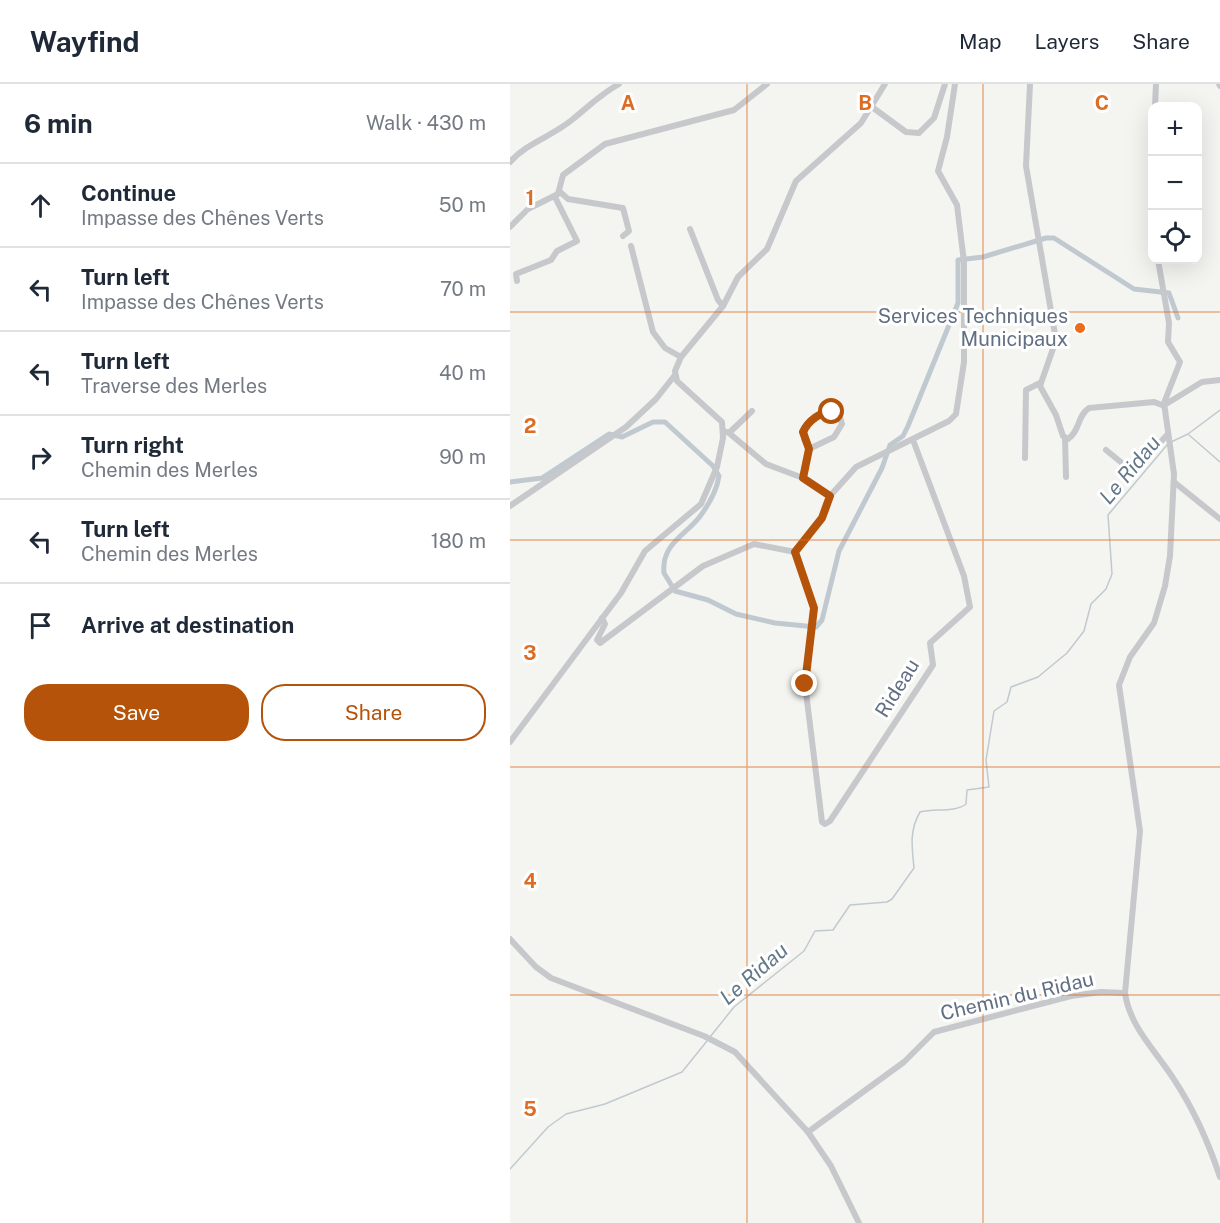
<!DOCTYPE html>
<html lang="en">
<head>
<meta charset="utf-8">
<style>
  body { margin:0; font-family:"Public Sans",sans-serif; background:#f6f6f7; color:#1f2937 }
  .controls { position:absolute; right:18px; top:18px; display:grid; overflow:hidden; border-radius:12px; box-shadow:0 6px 24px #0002 }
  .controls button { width:54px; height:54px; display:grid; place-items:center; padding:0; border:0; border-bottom:2px solid #e0e1e3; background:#fff; color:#1f2937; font:30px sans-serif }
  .stop { position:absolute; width:18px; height:18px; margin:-14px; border:4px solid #b45309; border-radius:50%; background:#fff }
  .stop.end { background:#b45309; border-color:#fff; box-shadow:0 2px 6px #0008 }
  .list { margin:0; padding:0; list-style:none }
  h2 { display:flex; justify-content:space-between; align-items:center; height:78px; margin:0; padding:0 24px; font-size:26px }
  h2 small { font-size:20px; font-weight:400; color:#747a83 }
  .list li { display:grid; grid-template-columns:39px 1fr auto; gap:18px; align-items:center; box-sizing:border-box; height:84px; padding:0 24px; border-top:2px solid #e0e1e3 }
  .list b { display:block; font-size:22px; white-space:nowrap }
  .list p { margin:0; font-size:20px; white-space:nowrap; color:#747a83 }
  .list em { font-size:20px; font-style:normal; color:#747a83 }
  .actions { display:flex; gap:12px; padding:18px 24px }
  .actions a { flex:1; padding:14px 0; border:2px solid #b45309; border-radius:24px; text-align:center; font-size:21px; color:#b45309 }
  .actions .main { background:#b45309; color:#fff }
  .icon { flex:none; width:33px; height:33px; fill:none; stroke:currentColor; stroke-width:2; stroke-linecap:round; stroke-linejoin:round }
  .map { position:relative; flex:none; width:710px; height:1139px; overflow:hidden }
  header { display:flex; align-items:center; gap:36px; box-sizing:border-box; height:84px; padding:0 30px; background:#fff; border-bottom:2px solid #e0e1e3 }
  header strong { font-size:28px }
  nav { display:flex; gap:33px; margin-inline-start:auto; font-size:21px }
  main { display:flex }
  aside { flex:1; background:#fff }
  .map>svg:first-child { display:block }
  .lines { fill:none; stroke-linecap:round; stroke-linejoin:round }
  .stream { stroke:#c1c9d0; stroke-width:1.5 }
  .canal { stroke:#c1c9d0; stroke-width:5 }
  .minor { stroke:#c6c8cc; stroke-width:6 }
  .route { stroke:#b45309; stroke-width:8 }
  .grid { fill:none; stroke:#dd6d24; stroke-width:1.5; stroke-opacity:0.55 }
  .poi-dot { fill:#eb6d19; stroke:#fff; stroke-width:2 }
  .labels { text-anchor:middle; stroke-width:6; stroke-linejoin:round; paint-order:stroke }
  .poi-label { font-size:20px; fill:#626f83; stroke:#fff; text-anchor:end }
  .street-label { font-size:20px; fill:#626f83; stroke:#fff }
  .water-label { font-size:21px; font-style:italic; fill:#627787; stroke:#fff }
  .grid-label { font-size:20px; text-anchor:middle; font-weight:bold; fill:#dd6d24; stroke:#fff; stroke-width:6; stroke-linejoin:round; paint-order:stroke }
</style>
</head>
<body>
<header>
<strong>Wayfind</strong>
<nav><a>Map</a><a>Layers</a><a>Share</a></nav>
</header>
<main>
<aside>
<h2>6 min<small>Walk · 430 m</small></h2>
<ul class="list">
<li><svg class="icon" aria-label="ahead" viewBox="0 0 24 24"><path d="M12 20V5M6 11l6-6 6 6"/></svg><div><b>Continue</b><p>Impasse des Chênes Verts</p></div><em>50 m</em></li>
<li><svg class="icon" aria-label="left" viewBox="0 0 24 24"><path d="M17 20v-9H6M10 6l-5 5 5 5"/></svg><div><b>Turn left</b><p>Impasse des Chênes Verts</p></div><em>70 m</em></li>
<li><svg class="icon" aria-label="left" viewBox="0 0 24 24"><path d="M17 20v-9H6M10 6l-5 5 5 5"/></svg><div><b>Turn left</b><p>Traverse des Merles</p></div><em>40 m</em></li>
<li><svg class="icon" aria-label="right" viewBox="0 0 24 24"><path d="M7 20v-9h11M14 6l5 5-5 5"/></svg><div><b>Turn right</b><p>Chemin des Merles</p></div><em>90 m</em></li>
<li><svg class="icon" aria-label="left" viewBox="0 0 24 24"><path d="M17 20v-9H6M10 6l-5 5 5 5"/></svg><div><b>Turn left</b><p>Chemin des Merles</p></div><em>180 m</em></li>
<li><svg class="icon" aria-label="arrive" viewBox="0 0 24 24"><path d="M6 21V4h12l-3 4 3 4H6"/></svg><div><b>Arrive at destination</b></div></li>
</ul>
<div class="actions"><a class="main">Save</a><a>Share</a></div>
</aside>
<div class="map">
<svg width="710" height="1139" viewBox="0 0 710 1139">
  <rect width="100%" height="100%" fill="#f4f5f0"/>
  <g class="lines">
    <g class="stream">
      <polyline points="679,351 710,378"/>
      <polyline points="661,358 678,350 710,326"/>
      <path d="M200,953L224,923L294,867L305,847L323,846L340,821L377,818L382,815L404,784C402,763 399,747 410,728C425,724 444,729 456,720L457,706L479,703L476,676L484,627L497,618L501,603L528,593L557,569L574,547L581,520L596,505L602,490L598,431L657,361"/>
      <polyline points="0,1085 38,1043 56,1030 95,1020 172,988 197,957"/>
    </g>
    <path class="canal" d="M0,398L32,394L99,350L112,353L143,338H155L203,382L209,392C207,405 199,420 191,431C177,451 151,459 154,489L165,507L198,516L226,530L265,539L306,543L312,536L329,467L372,384L380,361L393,352L398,342L448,219V176L473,173L536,154H544L624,205L659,209L668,234"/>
    <g class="minor">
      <path d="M520,0L516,82L546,256L530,302L546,331L553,352L558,355C570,347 567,332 579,324L644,318L652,321"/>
      <polyline points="709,0 710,2"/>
      <polyline points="645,22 646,0"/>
      <polyline points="362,23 396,48 409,49 424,34 435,0"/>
      <path d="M0,78C18,58 43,52 63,35C79,22 91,10 109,0"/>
      <polyline points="49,107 58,115 113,124 119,147 113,152"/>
      <polyline points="642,115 642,130"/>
      <polyline points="0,143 18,125 48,110 53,91 95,60 224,26 257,0"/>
      <polyline points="180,145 208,216 213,222"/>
      <polyline points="121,162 143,248 155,264 171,273"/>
      <path d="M648,176L659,239L658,258L670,278L654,319L664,390L660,472L655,502L644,539L620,573L609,601L630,747L615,909C620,944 647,968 665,997C684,1026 699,1060 710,1093"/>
      <polyline points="7,197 6,190 41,176 47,167 67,157 45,113"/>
      <polyline points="656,320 692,298 710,296"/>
      <polyline points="214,347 219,349 256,380 293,394 320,412"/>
      <polyline points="219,349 242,327"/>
      <polyline points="555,354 556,393"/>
      <polyline points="403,356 454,492 460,523 420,559 423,581 320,737 315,740 312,738 295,600 304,524 285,468 312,433 320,412 346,383 439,337 446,330 454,278 454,178 447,121 428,87 437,53 445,0"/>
      <polyline points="596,366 623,388 657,351"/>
      <polyline points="515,374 516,306 530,299"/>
      <path d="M293,394L299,365L294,355L295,343C305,333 316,322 330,333L332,340L324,353L299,365"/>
      <polyline points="664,398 710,435"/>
      <polyline points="0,422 116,343 146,315 165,291"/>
      <polyline points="92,534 95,540 87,556 90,559 193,482 244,460 285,468"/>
      <polyline points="0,658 111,509 135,467 191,420 207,383 213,354 212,338 167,297 165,287 171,273 213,222 228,193 257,165 286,97 351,39 375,0"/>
      <polyline points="0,855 26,883 41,894 194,952 225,968 298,1048 321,1082 349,1139"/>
      <polyline points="298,1048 394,978 424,948 561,912 591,908 615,909"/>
    </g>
  </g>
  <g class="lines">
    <path class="route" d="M295,600L304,524L285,468L312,434L320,412L293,394L299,365L293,348C298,337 311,327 322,328"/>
  </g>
  <path class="grid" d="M237,0V1139M473,0V1139M0,228H710M0,456H710M0,683H710M0,911H710"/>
  <circle class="poi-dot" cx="570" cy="244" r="6"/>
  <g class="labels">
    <g class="poi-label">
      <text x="558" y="239">Services Techniques<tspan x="558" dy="23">Municipaux</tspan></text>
    </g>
    <g class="street-label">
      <text transform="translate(387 604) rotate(-58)" y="7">Rideau</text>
      <text transform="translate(507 912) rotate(-13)" y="7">Chemin du Ridau</text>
    </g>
    <g class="water-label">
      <text transform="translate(620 386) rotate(-50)" y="7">Le Ridau</text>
      <text transform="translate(244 890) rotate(-41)" y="7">Le Ridau</text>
    </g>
  </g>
  <g class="grid-label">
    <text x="118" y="26">A</text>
    <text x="355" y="26">B</text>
    <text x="592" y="26">C</text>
    <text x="20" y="121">1</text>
    <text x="20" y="349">2</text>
    <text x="20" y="576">3</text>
    <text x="20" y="804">4</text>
    <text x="20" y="1032">5</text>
  </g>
</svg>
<div class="controls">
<button>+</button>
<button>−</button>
<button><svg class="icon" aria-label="locate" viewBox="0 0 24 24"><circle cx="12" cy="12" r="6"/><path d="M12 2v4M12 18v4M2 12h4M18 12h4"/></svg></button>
</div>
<div class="stop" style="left:322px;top:328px"></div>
<div class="stop end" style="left:295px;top:600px"></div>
</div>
</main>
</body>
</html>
